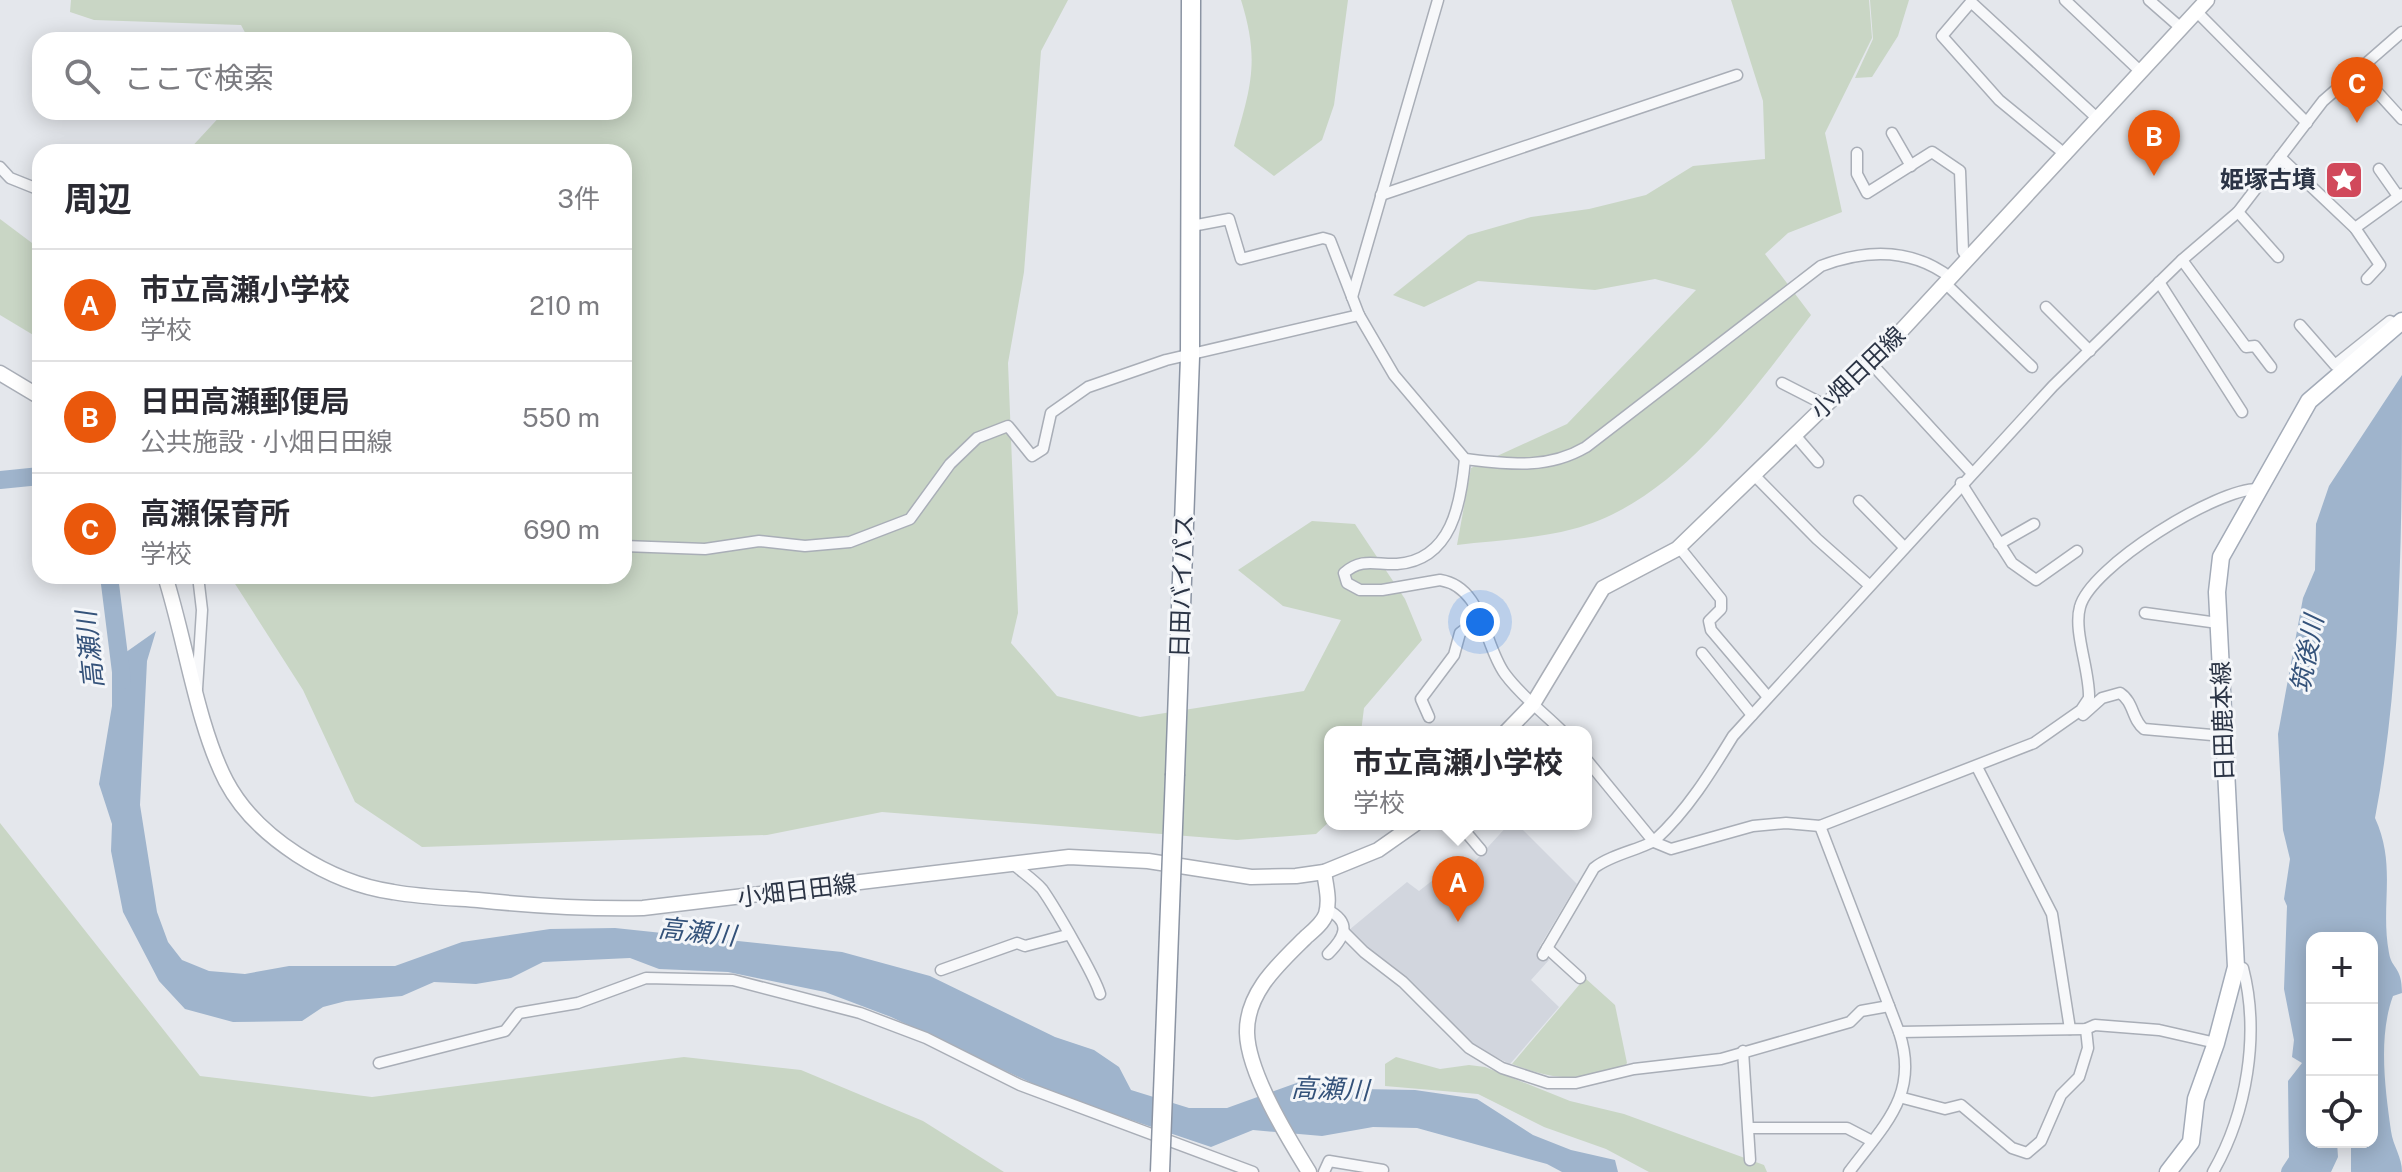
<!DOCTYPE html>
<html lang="ja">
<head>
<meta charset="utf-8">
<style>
  body { margin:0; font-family:"Public Sans","Noto Sans JP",sans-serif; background:#f2f2f3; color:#2b2b33 }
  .controls { position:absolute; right:24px; bottom:24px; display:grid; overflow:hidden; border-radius:16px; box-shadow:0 4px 20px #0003 }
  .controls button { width:72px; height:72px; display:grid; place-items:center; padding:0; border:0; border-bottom:2px solid #e1e1e2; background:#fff; color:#2b2b33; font:40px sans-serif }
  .you { position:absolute; left:1480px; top:622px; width:28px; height:28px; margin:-20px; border:6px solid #fff; border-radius:50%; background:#1a73e8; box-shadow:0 0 0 12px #1a73e833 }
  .badge { display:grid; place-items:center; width:52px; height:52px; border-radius:50%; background:#ea580c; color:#fff; font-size:26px; font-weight:700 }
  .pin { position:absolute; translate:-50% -66px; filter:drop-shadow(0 2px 4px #0008) }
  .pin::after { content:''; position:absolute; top:42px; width:28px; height:24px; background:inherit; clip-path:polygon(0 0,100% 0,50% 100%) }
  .popup { position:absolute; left:1324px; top:726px; width:268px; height:104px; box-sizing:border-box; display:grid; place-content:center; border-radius:16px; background:#fff; filter:drop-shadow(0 2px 6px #0005); font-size:26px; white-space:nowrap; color:#7c7c81 }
  .popup b { font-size:30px; color:#2b2b33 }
  .popup::after { content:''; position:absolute; left:50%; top:100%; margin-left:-16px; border:16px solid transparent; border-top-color:#fff }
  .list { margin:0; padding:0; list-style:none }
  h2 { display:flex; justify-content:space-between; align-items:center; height:104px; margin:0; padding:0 32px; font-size:34px }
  h2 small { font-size:26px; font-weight:400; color:#7c7c81 }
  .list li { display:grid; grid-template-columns:52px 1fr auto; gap:24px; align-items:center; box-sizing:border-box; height:112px; padding:0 32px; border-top:2px solid #e1e1e2 }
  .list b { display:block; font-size:30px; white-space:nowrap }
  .list p { margin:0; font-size:26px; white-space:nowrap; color:#7c7c81 }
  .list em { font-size:26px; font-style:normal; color:#7c7c81 }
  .icon { flex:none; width:44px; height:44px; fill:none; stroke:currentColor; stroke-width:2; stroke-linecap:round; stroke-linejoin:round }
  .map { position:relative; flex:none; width:2402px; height:1172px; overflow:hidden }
  .search { position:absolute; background:#fff; box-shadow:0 4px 20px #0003; left:32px; top:32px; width:600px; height:88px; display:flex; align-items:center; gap:20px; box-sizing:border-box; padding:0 28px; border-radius:24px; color:#7c7c81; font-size:30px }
  .panel { position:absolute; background:#fff; box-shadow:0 4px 20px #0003; left:32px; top:144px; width:600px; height:440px; border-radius:24px }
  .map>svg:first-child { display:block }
  .built { fill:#d2d6de }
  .green { fill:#c9d6c5 }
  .water { fill:#9fb4cc }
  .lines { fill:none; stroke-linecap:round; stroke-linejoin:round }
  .river { stroke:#9fb4cc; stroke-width:18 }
  .street-casing { stroke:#a9aeb7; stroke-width:13 }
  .secondary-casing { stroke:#a9aeb7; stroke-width:17 }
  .primary-casing { stroke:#a3abb8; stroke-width:19 }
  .highway-casing { stroke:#8b94a3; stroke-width:21 }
  .street { stroke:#f7f8fa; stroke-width:10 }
  .secondary { stroke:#fff; stroke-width:14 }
  .primary { stroke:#fff; stroke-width:16 }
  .highway { stroke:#fff; stroke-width:18 }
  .highway-bridge-casing { stroke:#8b94a3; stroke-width:21; stroke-linecap:butt }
  .highway-bridge { stroke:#fff; stroke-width:18 }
  .labels { text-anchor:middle; stroke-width:6; stroke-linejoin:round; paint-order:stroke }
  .poi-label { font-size:24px; font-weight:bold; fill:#2b3445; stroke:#f4f6f9; text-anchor:end }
  .street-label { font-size:24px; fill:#2b3445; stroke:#f4f6f9 }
  .water-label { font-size:26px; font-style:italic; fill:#34527a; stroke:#f4f6f9 }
</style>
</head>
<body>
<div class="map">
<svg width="2402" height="1172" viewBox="0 0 2402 1172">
  <rect width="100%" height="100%" fill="#e4e7ec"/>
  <polygon class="built" points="1509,824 1517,824 1577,884 1540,946 1549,960 1531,980 1559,1007 1510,1064 1474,1046 1390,964 1364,949 1349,930 1407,882 1419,891 1456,862 1467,870"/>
  <g class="green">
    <polygon points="71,0 1068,0 1041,51 1024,272 1008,363 1018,613 1011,643 1057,696 1140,717 1304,691 1341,620 1283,606 1238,570 1312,521 1355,524 1405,599 1422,640 1364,708 1361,732 1330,732 1330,821 1316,834 1237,840 882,812 767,835 422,847 355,802 303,690 230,576 624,576 624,152 187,152 224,112 624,112 624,40 249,40 241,25 94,20 70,12"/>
    <path d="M1241,0H1348L1334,105L1322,140L1274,176L1234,146C1251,87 1260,61 1241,0Z"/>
    <path d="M1731,0H1869L1872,38L1825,133L1842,212L1788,233L1765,254L1811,315C1750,394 1675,503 1573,529C1536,539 1495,540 1457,545L1471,468L1567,424L1696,290L1655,279L1595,290L1478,281L1424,307L1393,295L1468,235L1531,217L1589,209L1646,195L1693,166L1765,159L1763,101Z"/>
    <polygon points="1870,0 1909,0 1898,36 1872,77 1855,78 1873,39"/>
    <polygon points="0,219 40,249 40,339 0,315"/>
    <polygon points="0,823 200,1076 372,1097 684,1057 801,1070 923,1121 1004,1172 0,1172"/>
    <path d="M1585,978L1615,1005L1627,1063L1624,1067C1573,1079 1563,1083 1512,1064Z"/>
    <polygon points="1396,1057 1440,1069 1469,1065 1485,1067 1570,1101 1624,1114 1764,1165 1767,1172 1649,1172 1606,1149 1544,1127 1478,1094 1385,1086 1385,1064"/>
  </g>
  <g class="water">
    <path d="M2402,375C2402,522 2402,676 2375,818C2397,866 2380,905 2389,953C2392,970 2402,966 2402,993L2393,996C2378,1037 2385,1088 2391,1131C2393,1146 2402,1157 2402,1172H2351V1142H2372V938H2312V1142H2337L2338,1157L2331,1172H2299L2289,1158L2288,1081L2302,1063L2292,1057L2294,1040L2284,989L2287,906L2284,899L2290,859L2283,830L2278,734L2303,598L2315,570L2316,524L2329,486Z"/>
    <polygon points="156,631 147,661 140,805 157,912 168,942 182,960 209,971 245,974 289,966 395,966 462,942 550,929 615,928 842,952 930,976 1055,1037 1094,1050 1119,1067 1131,1090 1189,1108 1227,1108 1316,1076 1343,1079 1361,1089 1415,1090 1477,1099 1533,1135 1571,1150 1615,1160 1618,1172 1562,1172 1547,1164 1417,1128 1373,1127 1322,1136 1253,1130 1211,1147 1057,1095 891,1017 825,992 728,972 659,969 630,958 543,962 511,978 476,984 434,982 402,996 346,1001 323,1007 302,1021 233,1022 185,1009 159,981 123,912 111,851 112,824 99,784 112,706 112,662"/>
  </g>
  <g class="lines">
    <g class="river">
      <polyline points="0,480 40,476"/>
      <polyline points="109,576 122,680"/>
      <polyline points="2290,1172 2312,1139"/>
    </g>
    <g class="street-casing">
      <g id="street">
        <polyline points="2065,0 2141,72"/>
        <polyline points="2149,0 2181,28"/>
        <polyline points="2197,12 2307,123"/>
        <polyline points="2358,71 2402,119"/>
        <polyline points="1892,133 1911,166"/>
        <polyline points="1857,153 1857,174 1867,193 1932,152 1960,171 1963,251 1968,259"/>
        <polyline points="2066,155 1999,100 1942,36 1971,2 2098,119"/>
        <polyline points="2280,157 2355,228 2402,194"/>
        <polyline points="0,167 10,178 40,190"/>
        <polyline points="2379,169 2398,196"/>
        <polyline points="1381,195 1737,75"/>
        <polyline points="2238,212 2278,257"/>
        <path d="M1192,226L1229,219L1241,259L1323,238L1330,240L1359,315L1394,375L1465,459C1508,464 1547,470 1586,447L1821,266C1866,249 1912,248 1951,278"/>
        <polyline points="2355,228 2380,265 2367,279"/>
        <polyline points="2182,260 2246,347 2255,346 2271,367"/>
        <polyline points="2159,282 2242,412"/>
        <polyline points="1946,284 2032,367"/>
        <polyline points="1352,297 1438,0"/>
        <polyline points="2046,307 2090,351"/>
        <polyline points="2300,325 2335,365 2390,321 2397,325"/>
        <polyline points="1870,362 1971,472"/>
        <polyline points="1782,383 1825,405"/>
        <polyline points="1794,434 1818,462"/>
        <path d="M1465,459C1461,503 1452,560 1397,564C1376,565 1362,557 1344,573L1347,583L1360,590H1382L1440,580C1484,587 1483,644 1505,674C1521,696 1544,713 1563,732"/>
        <polyline points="1753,474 1817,539 1869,585"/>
        <polyline points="1961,483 2012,563 2036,580 2077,551"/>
        <polyline points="1859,501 1904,547"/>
        <polyline points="1999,544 2034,524"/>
        <polyline points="624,546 705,549 759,541 805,546 850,542 910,519 950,464 977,438 1008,426 1032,456 1043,449 1051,413 1088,387 1166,360 1359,315"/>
        <polyline points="1679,547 1721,599 1721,609 1709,621 1711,630 1768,697"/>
        <polyline points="2145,613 2218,623"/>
        <polyline points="1702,653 1752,715"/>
        <polyline points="197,689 202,610 198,576"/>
        <path d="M2083,715L2102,698L2120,693C2134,702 2132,720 2144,729L2223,736"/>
        <polyline points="1429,717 1421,699 1454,655 1460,633 1480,618"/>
        <path d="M1586,759L1654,842L1671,849L1753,826L1786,823L1820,826L2034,743L2081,710L2089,698C2090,671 2073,631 2080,607C2090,567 2218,487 2259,489"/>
        <polyline points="1977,767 2052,914 2070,1029"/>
        <polyline points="1459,824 1481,850"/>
        <path d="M1820,826L1899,1032C1920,1094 1884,1125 1849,1172"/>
        <path d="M1013,864C1022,872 1034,880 1042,889C1054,906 1095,976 1100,994"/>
        <path d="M1326,909C1352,922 1346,936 1328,954"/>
        <polyline points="1345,933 1364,952 1403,982 1469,1048 1502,1068 1548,1083 1576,1083 1634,1069 1721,1059 1850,1022 1861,1011 1889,1006"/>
        <polyline points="1547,948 1580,978"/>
        <path d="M1543,955L1594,868C1611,854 1646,848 1655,840C1687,811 1711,772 1733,736L2053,386L2182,260L2238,212L2323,101L2402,32"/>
        <polyline points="941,970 1017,943 1025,946 1067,935"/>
        <polyline points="1899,1032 2086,1029 2095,1025 2159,1030 2216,1043"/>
        <polyline points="1743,1051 1750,1160"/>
        <polyline points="379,1063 505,1031 519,1013 578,1003 646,978 733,980 860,1013 926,1038 1020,1085 1253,1172"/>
        <polyline points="1903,1098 1945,1109 1961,1105 2012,1148 2027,1153 2041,1141 2061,1095 2079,1077 2088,1048 2086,1029"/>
        <polyline points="1750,1128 1847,1128 1872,1141"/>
        <polyline points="1324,1172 1329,1161 1383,1170"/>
        <path d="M2213,1172C2247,1113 2260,1034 2243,968"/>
      </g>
    </g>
    <g class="secondary-casing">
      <g id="secondary">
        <polyline points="0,373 40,397"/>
        <path d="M165,576C185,638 197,725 226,781C256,838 330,883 393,892C421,897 450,898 478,900C534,906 587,909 643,908L1069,857L1148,861L1251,877L1296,876L1324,872L1378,850L1415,824"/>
        <polyline points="1506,732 1533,704 1603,588 1677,549 1889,344 2207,0"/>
        <path d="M1309,1172C1288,1138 1248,1073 1247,1033C1246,992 1280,963 1306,937C1313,931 1323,923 1326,914C1330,900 1326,886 1324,872"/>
      </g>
    </g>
    <g class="primary-casing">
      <polyline id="primary" points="2168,1172 2191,1142 2196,1099 2216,1043 2236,967 2217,592 2221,557 2309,401 2402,321"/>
    </g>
    <g class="highway-casing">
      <polyline id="highway" points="1175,774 1190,357 1191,0"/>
    </g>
    <use href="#street" class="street"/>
    <use href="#secondary" class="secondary"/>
    <use href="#primary" class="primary"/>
    <use href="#highway" class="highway"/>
    <g class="highway-bridge-casing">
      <polyline id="highway-bridge" points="1160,1172 1175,774"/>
    </g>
    <use href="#highway-bridge" class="highway-bridge"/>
  </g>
  <defs>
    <g id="sight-square" transform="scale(2)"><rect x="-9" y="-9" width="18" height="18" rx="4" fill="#d1495b" stroke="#f4f6f9"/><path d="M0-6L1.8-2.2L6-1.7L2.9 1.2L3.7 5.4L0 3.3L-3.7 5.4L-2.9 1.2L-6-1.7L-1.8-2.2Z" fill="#fff"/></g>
  </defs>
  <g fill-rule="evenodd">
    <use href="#sight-square" x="2344" y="180"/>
  </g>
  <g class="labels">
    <g class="poi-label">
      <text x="2316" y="188">姫塚古墳</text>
    </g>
    <g class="street-label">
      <text transform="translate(1858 373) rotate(-44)" y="8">小畑日田線</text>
      <text transform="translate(1182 586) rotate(-88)" y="8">日田バイパス</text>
      <text transform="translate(2223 721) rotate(-92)" y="8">日田鹿本線</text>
      <text transform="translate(797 891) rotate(-7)" y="8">小畑日田線</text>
    </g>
    <g class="water-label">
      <text transform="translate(90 650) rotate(-96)" y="9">高瀬川</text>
      <text transform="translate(2307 654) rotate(-79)" y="9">筑後川</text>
      <text transform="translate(697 932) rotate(6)" y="9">高瀬川</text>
      <text transform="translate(1330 1089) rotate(2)" y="9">高瀬川</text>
    </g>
  </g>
</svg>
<div class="controls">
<button>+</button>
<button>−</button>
<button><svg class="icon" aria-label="locate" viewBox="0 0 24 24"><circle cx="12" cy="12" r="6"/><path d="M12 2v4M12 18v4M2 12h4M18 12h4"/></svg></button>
</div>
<div class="you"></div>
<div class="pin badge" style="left:1458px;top:922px">A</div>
<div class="popup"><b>市立高瀬小学校</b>学校</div>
<div class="pin badge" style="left:2154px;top:176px">B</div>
<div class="pin badge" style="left:2357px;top:123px">C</div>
<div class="search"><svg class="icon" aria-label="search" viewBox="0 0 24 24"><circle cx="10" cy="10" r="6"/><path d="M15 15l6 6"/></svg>ここで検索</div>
<section class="panel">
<h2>周辺<small>3件</small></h2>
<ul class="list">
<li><span class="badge">A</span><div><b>市立高瀬小学校</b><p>学校</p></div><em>210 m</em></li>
<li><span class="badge">B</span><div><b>日田高瀬郵便局</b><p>公共施設 · 小畑日田線</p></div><em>550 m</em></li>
<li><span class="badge">C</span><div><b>高瀬保育所</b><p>学校</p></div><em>690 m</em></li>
</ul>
</section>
</div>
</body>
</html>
